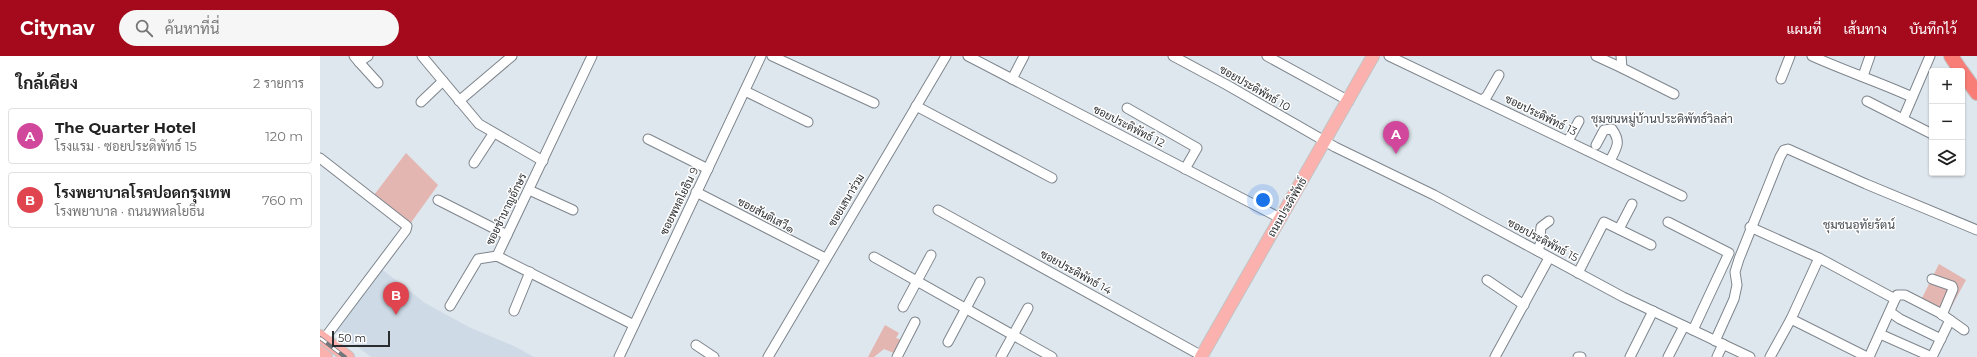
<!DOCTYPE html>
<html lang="th">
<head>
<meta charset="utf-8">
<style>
  body { margin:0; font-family:Montserrat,Sarabun,sans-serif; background:#f6f6f6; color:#222 }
  .controls { position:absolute; right:12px; top:12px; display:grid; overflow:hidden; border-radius:4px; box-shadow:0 1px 3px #0004 }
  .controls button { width:36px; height:36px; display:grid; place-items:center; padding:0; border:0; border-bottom:1px solid #e0e0e0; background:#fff; color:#222; font:20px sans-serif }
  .scale { position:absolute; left:12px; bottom:10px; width:58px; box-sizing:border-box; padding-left:4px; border:2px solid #2a2d30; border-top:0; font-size:11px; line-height:14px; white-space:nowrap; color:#2a2d30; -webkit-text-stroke:3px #fff; paint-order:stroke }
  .you { position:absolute; left:943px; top:144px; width:14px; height:14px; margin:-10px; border:3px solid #fff; border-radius:50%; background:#1a73e8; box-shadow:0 0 0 6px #1a73e833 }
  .badge { display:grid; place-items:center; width:26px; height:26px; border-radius:50%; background:#a4091c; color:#fff; font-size:13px; font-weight:700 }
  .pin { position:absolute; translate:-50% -33px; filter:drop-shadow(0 1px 2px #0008) }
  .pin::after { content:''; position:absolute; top:21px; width:14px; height:12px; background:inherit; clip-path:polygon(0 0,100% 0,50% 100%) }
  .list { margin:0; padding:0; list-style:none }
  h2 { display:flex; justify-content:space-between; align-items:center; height:52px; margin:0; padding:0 16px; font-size:17px }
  h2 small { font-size:13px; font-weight:400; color:#767676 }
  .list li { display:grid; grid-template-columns:26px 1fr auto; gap:12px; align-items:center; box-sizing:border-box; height:56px; margin:0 8px 8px; padding:0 8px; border:1px solid #e0e0e0; border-radius:4px }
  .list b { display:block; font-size:15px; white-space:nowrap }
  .list p { margin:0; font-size:13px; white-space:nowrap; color:#767676 }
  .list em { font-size:13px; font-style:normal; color:#767676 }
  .icon { flex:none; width:22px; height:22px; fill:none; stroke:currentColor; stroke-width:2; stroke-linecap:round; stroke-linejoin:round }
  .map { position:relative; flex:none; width:1657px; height:301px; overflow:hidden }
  header { display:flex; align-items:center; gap:24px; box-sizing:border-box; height:56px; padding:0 20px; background:#a4091c; color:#fff }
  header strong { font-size:19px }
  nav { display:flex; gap:22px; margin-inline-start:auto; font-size:14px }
  .search { width:280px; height:36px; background:#f6f6f6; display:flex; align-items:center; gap:10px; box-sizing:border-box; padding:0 14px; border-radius:22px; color:#767676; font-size:15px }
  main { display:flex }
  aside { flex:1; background:#fff }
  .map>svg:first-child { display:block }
  .built { fill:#cedbe7 }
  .green { fill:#e3b6b2 }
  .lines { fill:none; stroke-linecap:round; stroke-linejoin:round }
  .minor-casing { stroke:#7e858c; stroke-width:11 }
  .major-casing { stroke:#c3c4c5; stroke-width:14 }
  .highway-casing { stroke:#c3c4c5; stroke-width:16 }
  .minor { stroke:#fff; stroke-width:9 }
  .major { stroke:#fbb1ad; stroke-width:12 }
  .highway { stroke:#f97d77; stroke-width:14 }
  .rail-casing { stroke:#71767b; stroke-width:4 }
  .rail { stroke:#fff; stroke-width:2.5; stroke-dasharray:8; stroke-linecap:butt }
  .labels { text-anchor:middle; stroke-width:3; stroke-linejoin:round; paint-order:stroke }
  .street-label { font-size:11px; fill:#2a2d30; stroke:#fff }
  .neighbourhood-label { font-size:12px; fill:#43494f; stroke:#fff }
</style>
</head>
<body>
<header>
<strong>Citynav</strong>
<div class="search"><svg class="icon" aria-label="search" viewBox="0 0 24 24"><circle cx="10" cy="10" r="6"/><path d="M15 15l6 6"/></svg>ค้นหาที่นี่</div>
<nav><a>แผนที่</a><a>เส้นทาง</a><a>บันทึกไว้</a></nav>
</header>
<main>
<aside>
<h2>ใกล้เคียง<small>2 รายการ</small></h2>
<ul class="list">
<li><span class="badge" style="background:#d1479c">A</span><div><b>The Quarter Hotel</b><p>โรงแรม · ซอยประดิพัทธ์ 15</p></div><em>120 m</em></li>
<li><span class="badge" style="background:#e0444e">B</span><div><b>โรงพยาบาลโรคปอดกรุงเทพ</b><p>โรงพยาบาล · ถนนพหลโยธิน</p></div><em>760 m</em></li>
</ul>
</aside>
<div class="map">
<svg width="1657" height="301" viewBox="0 0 1657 301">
  <rect width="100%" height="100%" fill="#dfe7ee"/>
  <polygon class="built" points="59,211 105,247 149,271 196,291 214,301 51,301 14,273"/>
  <g class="green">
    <polygon points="86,97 118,129 90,168 54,139"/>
    <polygon points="1619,208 1646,224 1628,257 1601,244"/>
    <polygon points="565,269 579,277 576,282 582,284 576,298 564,293 554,301 548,301"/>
  </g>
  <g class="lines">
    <g class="minor-casing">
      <g id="minor">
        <polyline points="34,0 39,6 48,0"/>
        <polyline points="102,0 159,68 223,105"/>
        <polyline points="452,0 554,47"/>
        <polyline points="648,0 960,162"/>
        <polyline points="853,0 907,29 1015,91 1114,139 1303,241 1430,301"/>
        <polyline points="947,0 1029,45"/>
        <polyline points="1069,0 1362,140"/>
        <polyline points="1276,0 1302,12"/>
        <polyline points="1301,0 1302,12 1354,38"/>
        <path d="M1492,0C1525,15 1559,26 1592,41"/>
        <polyline points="39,6 58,27"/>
        <polyline points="1543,20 1550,0"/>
        <polyline points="692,23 704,0"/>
        <polyline points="1461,23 1470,0"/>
        <polyline points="425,35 488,66"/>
        <polyline points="1162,44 1167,40 1179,19"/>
        <polyline points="139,45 192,0"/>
        <polyline points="1547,45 1612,78"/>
        <polyline points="101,46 123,25"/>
        <polyline points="596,50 732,122"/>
        <polyline points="807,52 877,92 865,113"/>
        <polyline points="1583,63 1610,0"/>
        <polyline points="328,83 388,113"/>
        <polyline points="1248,85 1259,65"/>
        <path d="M1276,89L1284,74L1292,73C1302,87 1296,92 1290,105"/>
        <polyline points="0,102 87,170 86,174 4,283"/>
        <polyline points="154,107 173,78"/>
        <polyline points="209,134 253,154"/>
        <polyline points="376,136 505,202"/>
        <polyline points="118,144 187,179"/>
        <polyline points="618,154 882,300"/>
        <polyline points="1348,166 1409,197 1373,274"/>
        <polyline points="1430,171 1499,202 1575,243"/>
        <polyline points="1299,173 1312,148"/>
        <polyline points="1218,195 1221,185 1220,181 1221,171 1229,165"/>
        <polyline points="177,200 272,0"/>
        <polyline points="177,200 314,269"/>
        <polyline points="554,201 732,301"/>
        <polyline points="1258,217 1284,166 1331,189"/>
        <polyline points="1612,223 1632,230 1633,233 1622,259"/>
        <polyline points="1167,224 1204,249"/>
        <polyline points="130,250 158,203 177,200"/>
        <polyline points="583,251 611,199"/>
        <polyline points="194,255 210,216"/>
        <polyline points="1570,256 1580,263 1621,283"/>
        <polyline points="1471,263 1547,301"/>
        <polyline points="1560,278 1612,301"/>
        <polyline points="1395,285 1414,243 1417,229 1415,216 1419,203 1460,101 1464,94 1468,93 1546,128 1657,174"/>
        <polyline points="628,286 660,226"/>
        <polyline points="376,289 394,301"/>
        <polyline points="299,301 441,0"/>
        <polyline points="448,301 626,0"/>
        <polyline points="577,301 595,266"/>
        <polyline points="681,301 708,252"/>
        <polyline points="1175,301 1229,202"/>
        <polyline points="1258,301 1261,301"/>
        <polyline points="1310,301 1333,255"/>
        <polyline points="1348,301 1364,270"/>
        <polyline points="1397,301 1403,288"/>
        <polyline points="1450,301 1471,263 1499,202"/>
        <polyline points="1549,301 1577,239 1585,239 1620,257 1644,274"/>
        <polyline points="1612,301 1630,264"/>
      </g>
    </g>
    <g class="major-casing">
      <g id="major">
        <polyline points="0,280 28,301"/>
        <polyline points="0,296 6,301"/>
        <polyline points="881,301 1053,0"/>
      </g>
    </g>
    <g class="highway-casing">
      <g id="highway">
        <polyline points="1631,0 1641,15"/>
        <polyline points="1642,16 1657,37"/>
      </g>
    </g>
    <use href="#minor" class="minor"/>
    <use href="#major" class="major"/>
    <use href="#highway" class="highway"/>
    <g class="rail-casing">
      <polyline id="rail" points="0,282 25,301"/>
    </g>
    <use href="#rail" class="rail"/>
  </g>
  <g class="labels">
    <g class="street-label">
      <text transform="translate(935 32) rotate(30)" y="4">ซอยประดิพัทธ์ 10</text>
      <text transform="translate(1221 59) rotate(26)" y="4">ซอยประดิพัทธ์ 13</text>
      <text transform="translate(809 70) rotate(27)" y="4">ซอยประดิพัทธ์ 12</text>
      <text transform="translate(526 144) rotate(-59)" y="4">ซอยเสนาร่วม</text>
      <text transform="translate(359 145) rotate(-64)" y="4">ซอยพหลโยธิน 9</text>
      <text transform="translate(967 151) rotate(-60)" y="4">ถนนประดิพัทธ์</text>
      <text transform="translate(186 153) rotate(-64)" y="4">ซอยชำนาญอักษร</text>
      <text transform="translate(446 159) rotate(28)" y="4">ซอยสันติเสวี๑</text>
      <text transform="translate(1223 184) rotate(28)" y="4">ซอยประดิพัทธ์ 15</text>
      <text transform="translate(756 216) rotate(29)" y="4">ซอยประดิพัทธ์ 14</text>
    </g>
    <g class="neighbourhood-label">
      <text x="1342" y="67">ชุมชนหมู่บ้านประดิพัทธ์วิลล่า</text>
      <text x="1539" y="173">ชุมชนอุทัยรัตน์</text>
    </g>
  </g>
</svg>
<div class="controls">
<button>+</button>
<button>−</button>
<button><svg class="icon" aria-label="layers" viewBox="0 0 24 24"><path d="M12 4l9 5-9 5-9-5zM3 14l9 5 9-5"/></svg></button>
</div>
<div class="scale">50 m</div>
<div class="you"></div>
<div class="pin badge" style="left:1076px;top:98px;background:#d1479c">A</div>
<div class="pin badge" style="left:76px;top:259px;background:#e0444e">B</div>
</div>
</main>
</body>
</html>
